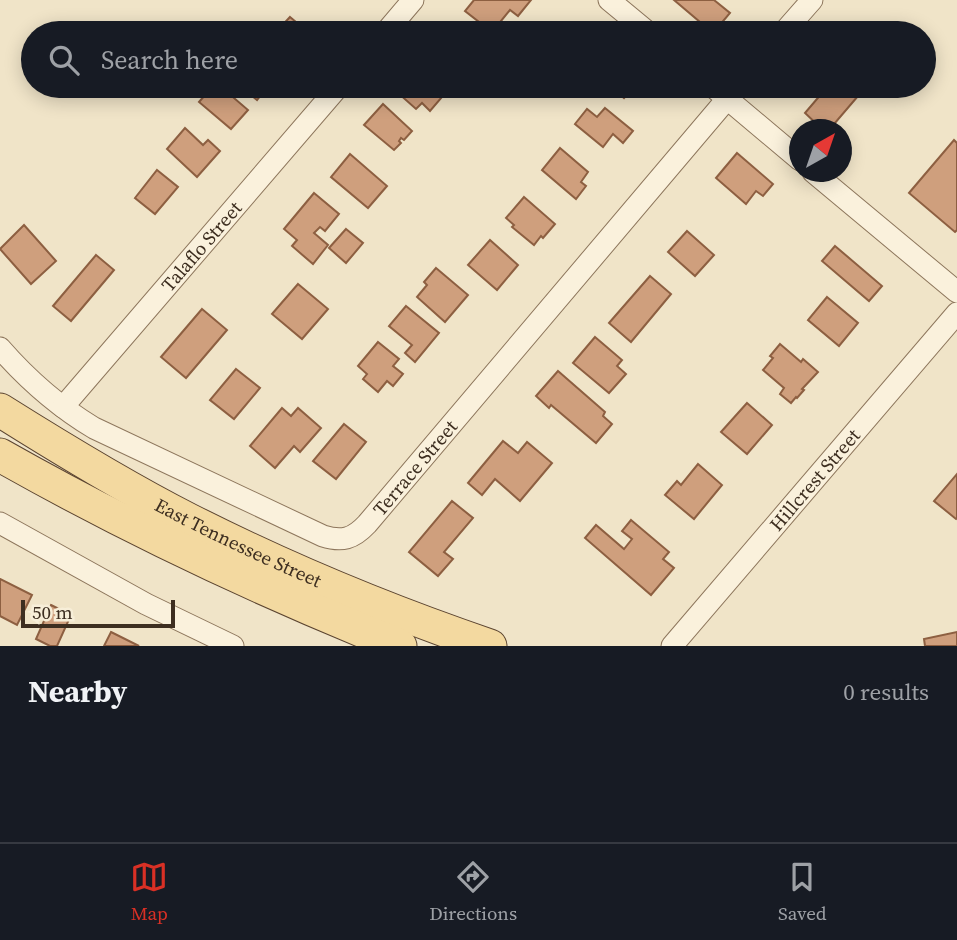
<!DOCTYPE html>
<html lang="en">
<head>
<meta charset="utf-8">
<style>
  body { margin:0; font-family:"Source Serif 4",serif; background:#20242c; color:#f1f3f6 }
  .compass { position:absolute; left:789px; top:119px; width:63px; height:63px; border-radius:50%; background:#171b24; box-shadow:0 4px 18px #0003; rotate:40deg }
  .scale { position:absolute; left:21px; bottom:18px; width:154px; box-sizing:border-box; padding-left:7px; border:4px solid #3d2e20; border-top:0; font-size:19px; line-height:24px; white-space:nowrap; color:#3d2e20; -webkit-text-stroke:5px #f7eed8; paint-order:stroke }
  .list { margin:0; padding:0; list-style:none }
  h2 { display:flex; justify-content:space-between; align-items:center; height:91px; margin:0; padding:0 28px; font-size:30px }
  h2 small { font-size:23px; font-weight:400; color:#9ea1a6 }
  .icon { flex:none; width:38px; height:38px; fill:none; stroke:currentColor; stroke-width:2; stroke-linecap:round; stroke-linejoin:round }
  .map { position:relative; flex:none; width:957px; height:646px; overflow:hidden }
  .search { position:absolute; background:#171b24; box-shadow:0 4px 18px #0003; left:21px; right:21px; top:21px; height:77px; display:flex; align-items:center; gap:18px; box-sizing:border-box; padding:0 24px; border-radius:38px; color:#9ea1a6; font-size:26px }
  .sheet { height:196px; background:#171b24 }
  nav { display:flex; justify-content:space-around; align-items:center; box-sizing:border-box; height:98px; border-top:2px solid #363941; background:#171b24; font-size:19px; color:#9ea1a6 }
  nav a { display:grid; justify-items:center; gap:4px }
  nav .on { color:#d93025 }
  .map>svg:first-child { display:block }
  .building { fill:#cf9f7d; stroke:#8d5f41; stroke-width:2 }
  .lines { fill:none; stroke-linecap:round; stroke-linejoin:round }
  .street-casing { stroke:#8d765c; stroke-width:23 }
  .primary-casing { stroke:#5b4430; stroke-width:35 }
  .street { stroke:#faf1dc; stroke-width:21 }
  .primary { stroke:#f3d9a0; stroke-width:33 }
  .labels { text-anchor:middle; stroke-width:7; stroke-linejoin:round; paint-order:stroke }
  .street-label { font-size:19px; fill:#3d2e20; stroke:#f7eed8 }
</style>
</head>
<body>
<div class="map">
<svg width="957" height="646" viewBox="0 0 957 646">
  <rect width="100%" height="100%" fill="#f0e4c8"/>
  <g class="building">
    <polygon points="474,0 531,0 518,16 510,10 492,32 465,11"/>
    <polygon points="674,0 714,0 730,13 713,33"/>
    <polygon points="290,17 309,33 275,33"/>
    <polygon points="454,23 466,33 445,33"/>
    <polygon points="213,86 220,86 248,110 231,129 199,102"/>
    <polygon points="240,86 268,86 257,100"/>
    <polygon points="404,86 443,86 448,90 430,111 422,103 416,109 398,93"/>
    <polygon points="610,86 635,86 624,98"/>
    <polygon points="828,86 847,86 858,96 829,130 823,130 805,113"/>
    <polygon points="383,104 412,131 404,140 401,138 399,141 401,143 394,150 364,125"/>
    <polygon points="605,108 633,131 623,143 613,134 603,147 575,124 587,109 597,117"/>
    <polygon points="185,128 203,145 208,140 220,151 197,177 167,149"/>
    <polygon points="954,140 957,143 957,230 955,232 909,193"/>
    <polygon points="560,148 588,172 581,182 586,186 576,199 542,170"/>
    <polygon points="737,153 773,184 763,196 756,191 746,204 716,178"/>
    <polygon points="350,154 387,186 368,208 331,177"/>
    <polygon points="157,170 178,187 155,214 135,198"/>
    <polygon points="314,193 339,214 325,231 320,227 314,233 328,245 313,264 292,246 297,240 284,229"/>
    <polygon points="524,197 555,224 543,238 541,236 534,245 512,227 514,225 506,218"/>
    <polygon points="24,225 56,261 31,284 0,249"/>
    <polygon points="346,229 363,243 346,263 329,248"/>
    <polygon points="687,231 714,255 695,276 668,252"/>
    <polygon points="490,240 518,265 497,290 468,265"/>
    <polygon points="835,246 882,286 869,301 822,261"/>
    <polygon points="96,255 114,270 71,321 53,306"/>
    <polygon points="436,268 468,295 445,322 417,297 427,285 424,282"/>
    <polygon points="650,276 671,294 631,342 609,323"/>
    <polygon points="298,284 328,309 302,339 272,314"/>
    <polygon points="827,297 858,323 839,346 808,320"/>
    <polygon points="406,306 439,333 415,362 405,353 412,345 389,326"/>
    <polygon points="202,309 227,330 186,378 161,357"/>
    <polygon points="595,337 622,360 617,366 626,374 609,393 573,363"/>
    <polygon points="378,342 399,359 393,366 403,374 393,386 387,381 378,392 363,379 367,374 358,366"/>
    <polygon points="780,344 801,362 803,359 818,372 802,389 804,390 797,398 796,397 791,403 780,394 784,388 763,370 773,358 770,356"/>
    <polygon points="236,369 260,388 234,419 210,400"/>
    <polygon points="558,371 605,412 603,416 612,424 596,443 551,405 549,408 536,396"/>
    <polygon points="747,403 772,425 747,454 721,432"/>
    <polygon points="282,408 291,416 298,408 321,428 300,452 294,446 275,468 250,446"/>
    <polygon points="344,424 366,442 336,479 313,461"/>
    <polygon points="503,441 518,453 527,442 552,463 520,501 495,479 482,495 468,483"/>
    <polygon points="698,464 722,485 694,519 665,495 677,481 681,485"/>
    <polygon points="957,474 957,518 956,519 934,501"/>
    <polygon points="452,501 473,518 444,552 453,559 438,576 409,552"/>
    <polygon points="631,520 669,552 663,559 674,568 651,595 585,538 596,525 624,549 632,539 622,531"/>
    <polygon points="0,579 32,595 17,625 0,616"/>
    <polygon points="51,605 71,615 57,646 50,646 36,639"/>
    <polygon points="111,632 139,646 104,646"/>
    <polygon points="957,632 957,646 925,646 924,639"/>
  </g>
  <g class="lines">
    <g class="street-casing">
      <g id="street">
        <polyline points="609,0 649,33"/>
        <polyline points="385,33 413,0"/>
        <polyline points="783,33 812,0"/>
        <polyline points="712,86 800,160"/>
        <polyline points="813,172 957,292"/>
        <path id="s1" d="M0,348C27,379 59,407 94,428L323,536C342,542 353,539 367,524L738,86"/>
        <path id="s2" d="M63,407L339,86"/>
        <polyline points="0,523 146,604 233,646"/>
        <path id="s3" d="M672,646L957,313"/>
      </g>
    </g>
    <g class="primary-casing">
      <g id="primary">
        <path id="s4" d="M0,410C62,449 124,487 189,520C286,569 387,611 490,646"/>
        <path d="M0,455C129,528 263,591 400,646"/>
      </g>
    </g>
    <use href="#street" class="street"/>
    <use href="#primary" class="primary"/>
  </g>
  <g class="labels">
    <g class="street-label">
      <text dy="7" stroke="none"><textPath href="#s2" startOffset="212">Talaflo Street</textPath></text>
      <text dy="7" stroke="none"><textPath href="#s1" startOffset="500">Terrace Street</textPath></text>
      <text dy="7" stroke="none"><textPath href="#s3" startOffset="219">Hillcrest Street</textPath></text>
      <text dy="7" stroke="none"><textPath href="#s4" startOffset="273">East Tennessee Street</textPath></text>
    </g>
  </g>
</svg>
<svg class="compass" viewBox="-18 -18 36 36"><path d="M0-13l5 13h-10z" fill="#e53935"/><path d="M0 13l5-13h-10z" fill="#9ea1a6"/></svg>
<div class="scale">50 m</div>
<div class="search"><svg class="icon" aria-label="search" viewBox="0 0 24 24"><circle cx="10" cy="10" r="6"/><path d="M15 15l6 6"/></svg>Search here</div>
</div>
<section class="sheet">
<h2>Nearby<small>0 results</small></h2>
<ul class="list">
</ul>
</section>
<nav>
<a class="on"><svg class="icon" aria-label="map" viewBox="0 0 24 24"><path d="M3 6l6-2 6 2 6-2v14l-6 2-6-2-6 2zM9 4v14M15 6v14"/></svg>Map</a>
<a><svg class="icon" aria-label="directions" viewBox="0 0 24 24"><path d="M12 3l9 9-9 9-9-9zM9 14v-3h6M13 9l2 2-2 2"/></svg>Directions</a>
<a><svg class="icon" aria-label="saved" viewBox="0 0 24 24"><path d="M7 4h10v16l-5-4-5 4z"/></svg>Saved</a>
</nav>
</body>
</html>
